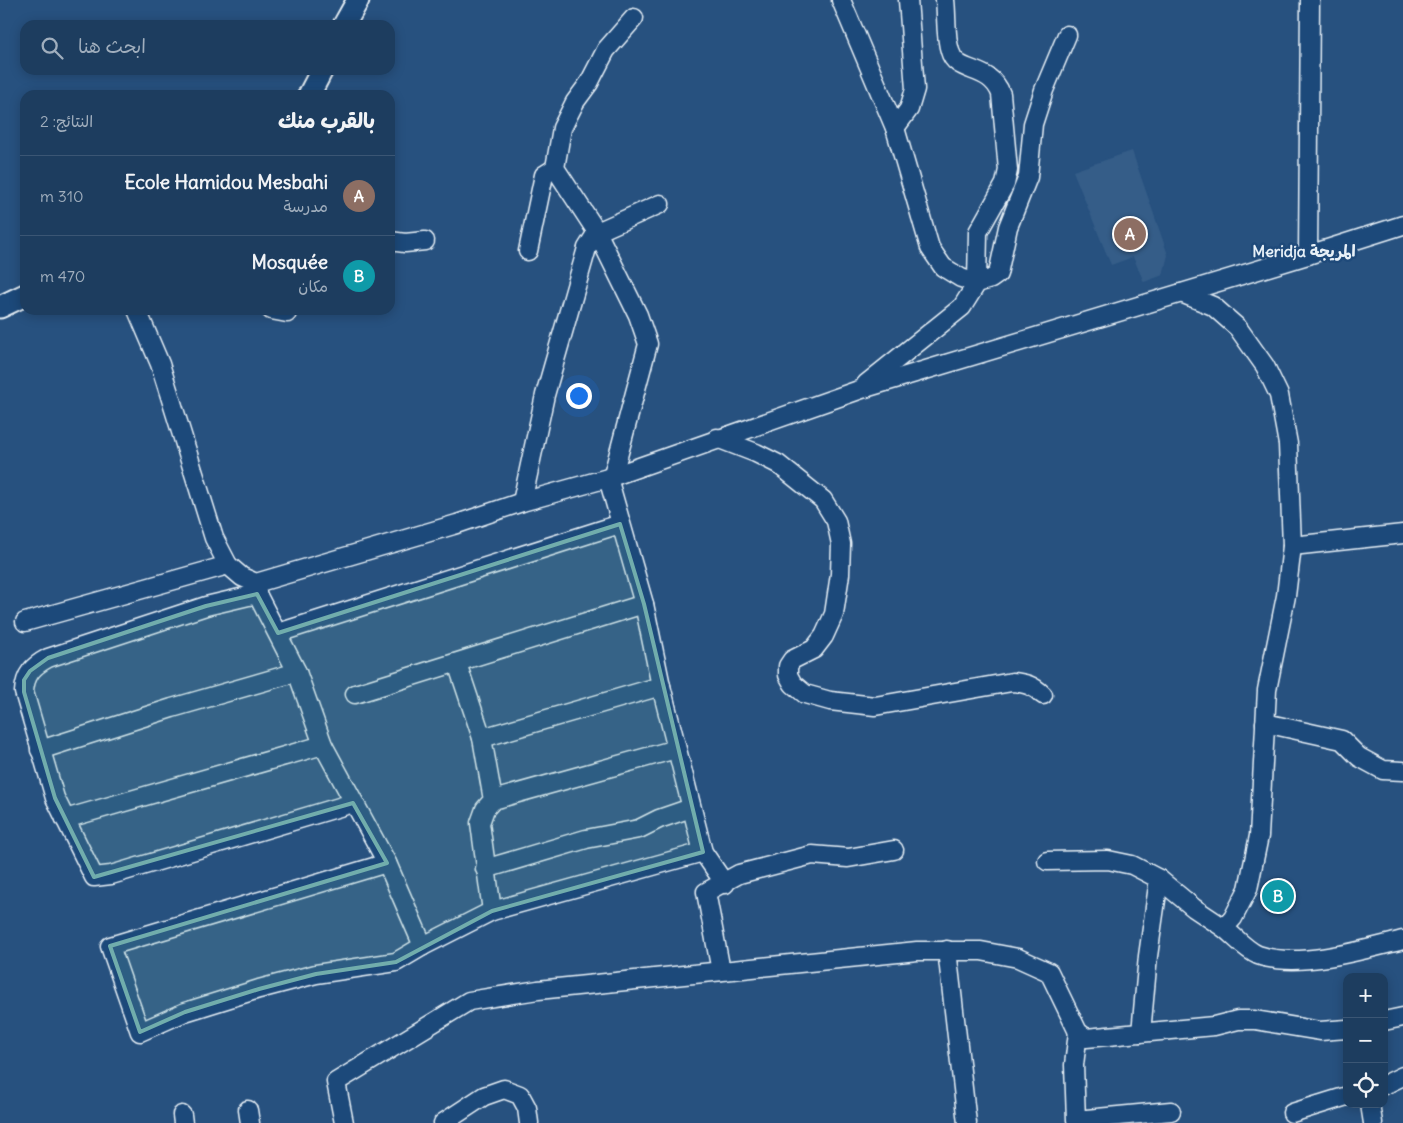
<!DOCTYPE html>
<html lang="ar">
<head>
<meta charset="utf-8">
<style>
  body { margin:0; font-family:Delius,"Playpen Sans Arabic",sans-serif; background:#2a4868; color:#f1f3f6; direction:rtl }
  .controls { position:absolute; right:15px; bottom:15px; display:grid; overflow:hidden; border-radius:10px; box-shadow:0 2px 12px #0003 }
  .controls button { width:45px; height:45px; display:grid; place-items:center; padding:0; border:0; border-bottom:1px solid #3b5674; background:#1d3d5f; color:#f1f3f6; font:25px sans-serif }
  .you { position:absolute; left:578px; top:395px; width:18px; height:18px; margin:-12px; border:4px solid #fff; border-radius:50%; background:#1a73e8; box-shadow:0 0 0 8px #1a73e833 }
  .badge { display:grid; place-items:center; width:32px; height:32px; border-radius:50%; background:#e69b98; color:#fff; font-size:16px; font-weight:700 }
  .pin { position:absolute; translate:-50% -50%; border:2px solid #fff; box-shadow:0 1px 5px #0006 }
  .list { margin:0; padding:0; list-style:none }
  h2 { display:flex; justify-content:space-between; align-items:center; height:65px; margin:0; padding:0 20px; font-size:21px }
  h2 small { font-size:16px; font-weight:400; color:#a0aebd }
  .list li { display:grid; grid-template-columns:32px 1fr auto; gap:15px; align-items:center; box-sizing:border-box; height:80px; padding:0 20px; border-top:1px solid #3b5674 }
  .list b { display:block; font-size:19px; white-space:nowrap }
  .list p { margin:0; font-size:16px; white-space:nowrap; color:#a0aebd }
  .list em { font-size:16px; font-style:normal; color:#a0aebd }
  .icon { flex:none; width:28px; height:28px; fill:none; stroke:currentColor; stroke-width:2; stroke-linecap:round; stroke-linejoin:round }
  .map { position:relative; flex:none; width:1403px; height:1123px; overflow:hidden; direction:ltr }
  .search { position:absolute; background:#1d3d5f; box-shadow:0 2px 12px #0003; left:20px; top:20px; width:375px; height:55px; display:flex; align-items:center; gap:12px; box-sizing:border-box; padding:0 18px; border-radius:15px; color:#a0aebd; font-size:19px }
  .panel { position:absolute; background:#1d3d5f; box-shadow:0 2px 12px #0003; left:20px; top:90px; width:375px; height:225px; border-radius:15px; direction:rtl }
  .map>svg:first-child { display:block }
  .built { fill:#355d88 }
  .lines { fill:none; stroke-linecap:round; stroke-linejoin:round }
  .minor-casing { stroke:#e8f1f8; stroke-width:21 }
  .major-casing { stroke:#e8f1f8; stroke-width:25 }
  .minor { stroke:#1f4a7a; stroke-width:18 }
  .major { stroke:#1f4a7a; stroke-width:21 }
  .marked { fill:#71adac; fill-opacity:0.2; stroke:#71adac; stroke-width:4; stroke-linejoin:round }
  .labels { text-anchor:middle; stroke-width:5; stroke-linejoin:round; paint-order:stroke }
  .quarter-label { font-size:16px; font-weight:bold; fill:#e8f1f8; stroke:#1f4a7a }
</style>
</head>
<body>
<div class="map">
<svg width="1403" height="1123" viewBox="0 0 1403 1123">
  <rect width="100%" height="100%" fill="#27517f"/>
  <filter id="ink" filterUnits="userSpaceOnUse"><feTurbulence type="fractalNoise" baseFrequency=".02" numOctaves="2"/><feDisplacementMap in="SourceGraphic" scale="10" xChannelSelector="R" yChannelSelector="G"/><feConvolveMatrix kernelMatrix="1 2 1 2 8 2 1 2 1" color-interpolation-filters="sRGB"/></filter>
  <g filter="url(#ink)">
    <polygon class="built" points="1132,151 1168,255 1163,275 1144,282 1133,257 1111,265 1073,171"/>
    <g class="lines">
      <g class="minor-casing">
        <g id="minor">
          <polyline points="841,0 895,128 930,248 943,267 961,278 977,283 962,307 866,384"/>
          <path d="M945,0C947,16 945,36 950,51C956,75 990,64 1001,94L1008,170L1005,184L978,232L977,283L991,279L998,274L1008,227L1028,177L1033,124L1044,90L1067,35"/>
          <polyline points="895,128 909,109 915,89 908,0"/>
          <polyline points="390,241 405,243 425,241"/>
          <polyline points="528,251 544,175 555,168"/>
          <polyline points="1308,255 1310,0"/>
          <path d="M1181,293L1213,306L1238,328L1265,366L1279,395L1288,444L1292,546L1286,596L1267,690L1259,836L1248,889L1233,918L1224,928C1234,936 1246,950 1258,955C1298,969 1363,950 1403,940"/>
          <polyline points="137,310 160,364 214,538 228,565 242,577 256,583 457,524 522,502 608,478 859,390 1308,255 1403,225"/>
          <polyline points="271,310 287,313"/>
          <path d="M717,438L756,453L778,464L823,500L836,521L841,544L840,574L834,614L824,636L814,649L792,660L788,666V675L793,684L805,694L830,701L875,706L1012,682C1025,683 1033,685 1043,695"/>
          <polyline points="613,475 648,344 638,315 597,232 555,168 562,128 575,102 589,83 606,50 634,18"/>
          <polyline points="608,478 644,604 661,686 703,852 725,884"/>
          <polyline points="522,502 545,395 587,248 597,232 660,204"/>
          <polyline points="1292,546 1403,534"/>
          <polyline points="256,583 257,594 297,672 323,745 387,863 423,946 492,911 703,852"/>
          <path d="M257,594L206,606L48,658C33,666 25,674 24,692L55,798L94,877L111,875L353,803"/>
          <polyline points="25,622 228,565"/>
          <polyline points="278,633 620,524"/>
          <polyline points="457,663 482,738 493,800 485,809 480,823 492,911"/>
          <polyline points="355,694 644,604"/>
          <polyline points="1265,723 1342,740 1359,757 1383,770 1403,771"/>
          <polyline points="482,738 661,686"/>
          <polyline points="40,750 172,708 297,672"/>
          <polyline points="493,800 676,749"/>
          <polyline points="65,819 323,745"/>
          <polyline points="1047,861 1108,860 1132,865 1159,879 1194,908 1224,928"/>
          <polyline points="387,863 110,946 140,1032 185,1012 259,989 316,974 396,962 423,946"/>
          <polyline points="485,869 586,839 639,829 659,819 691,808"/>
          <polyline points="947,950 967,1123"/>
          <polyline points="721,971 706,892 739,874 812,855 848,858 894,850"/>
          <polyline points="1384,1021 1403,1017"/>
          <polyline points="1078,1032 1074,1065 1076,1120 1171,1111"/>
          <polyline points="1141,1033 1148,956 1159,879"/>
          <polyline points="1384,1085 1403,1076"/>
          <polyline points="1370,1104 1373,1123"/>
          <polyline points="248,1110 250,1123"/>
          <polyline points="1292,1113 1347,1096"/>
          <polyline points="182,1115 183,1123"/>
          <polyline points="344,1123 336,1082 469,1001 538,990 917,951 981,951 1018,958 1049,972 1078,1032 1086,1038 1214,1026 1238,1020 1255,1020 1320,1031 1347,1029"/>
          <polyline points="443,1123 484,1096 504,1089 520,1095 527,1108 529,1123"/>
        </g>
      </g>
      <g class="major-casing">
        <g id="major">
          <polyline points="344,25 358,0"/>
          <polyline points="309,95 322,70"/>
          <polyline points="0,307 25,295"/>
        </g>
      </g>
      <use href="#minor" class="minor"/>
      <use href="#major" class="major"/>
    </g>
  </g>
  <path class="marked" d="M620,524L644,604L703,852L492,911L396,962L316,974L259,989L185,1012L140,1032L110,946L387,863L353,803L94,877L55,798L24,692V680L30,671L48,658L206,606L257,594L278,633Z"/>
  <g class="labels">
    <g class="quarter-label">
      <text x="1304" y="257">Meridja المريجة</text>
    </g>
  </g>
</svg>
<div class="controls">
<button>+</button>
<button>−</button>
<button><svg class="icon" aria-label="locate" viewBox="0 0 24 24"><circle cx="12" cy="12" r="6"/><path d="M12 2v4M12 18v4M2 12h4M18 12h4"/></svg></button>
</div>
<div class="you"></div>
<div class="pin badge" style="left:1130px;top:234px;background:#8d6e63">A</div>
<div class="pin badge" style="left:1278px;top:896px;background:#0f9aa8">B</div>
<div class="search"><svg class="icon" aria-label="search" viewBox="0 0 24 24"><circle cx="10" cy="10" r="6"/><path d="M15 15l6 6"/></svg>ابحث هنا</div>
<section class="panel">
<h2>بالقرب منك<small>النتائج: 2</small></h2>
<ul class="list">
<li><span class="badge" style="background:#8d6e63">A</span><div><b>Ecole Hamidou Mesbahi</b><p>مدرسة</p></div><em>310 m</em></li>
<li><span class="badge" style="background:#0f9aa8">B</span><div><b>Mosquée</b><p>مكان</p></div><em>470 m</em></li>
</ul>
</section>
</div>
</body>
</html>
